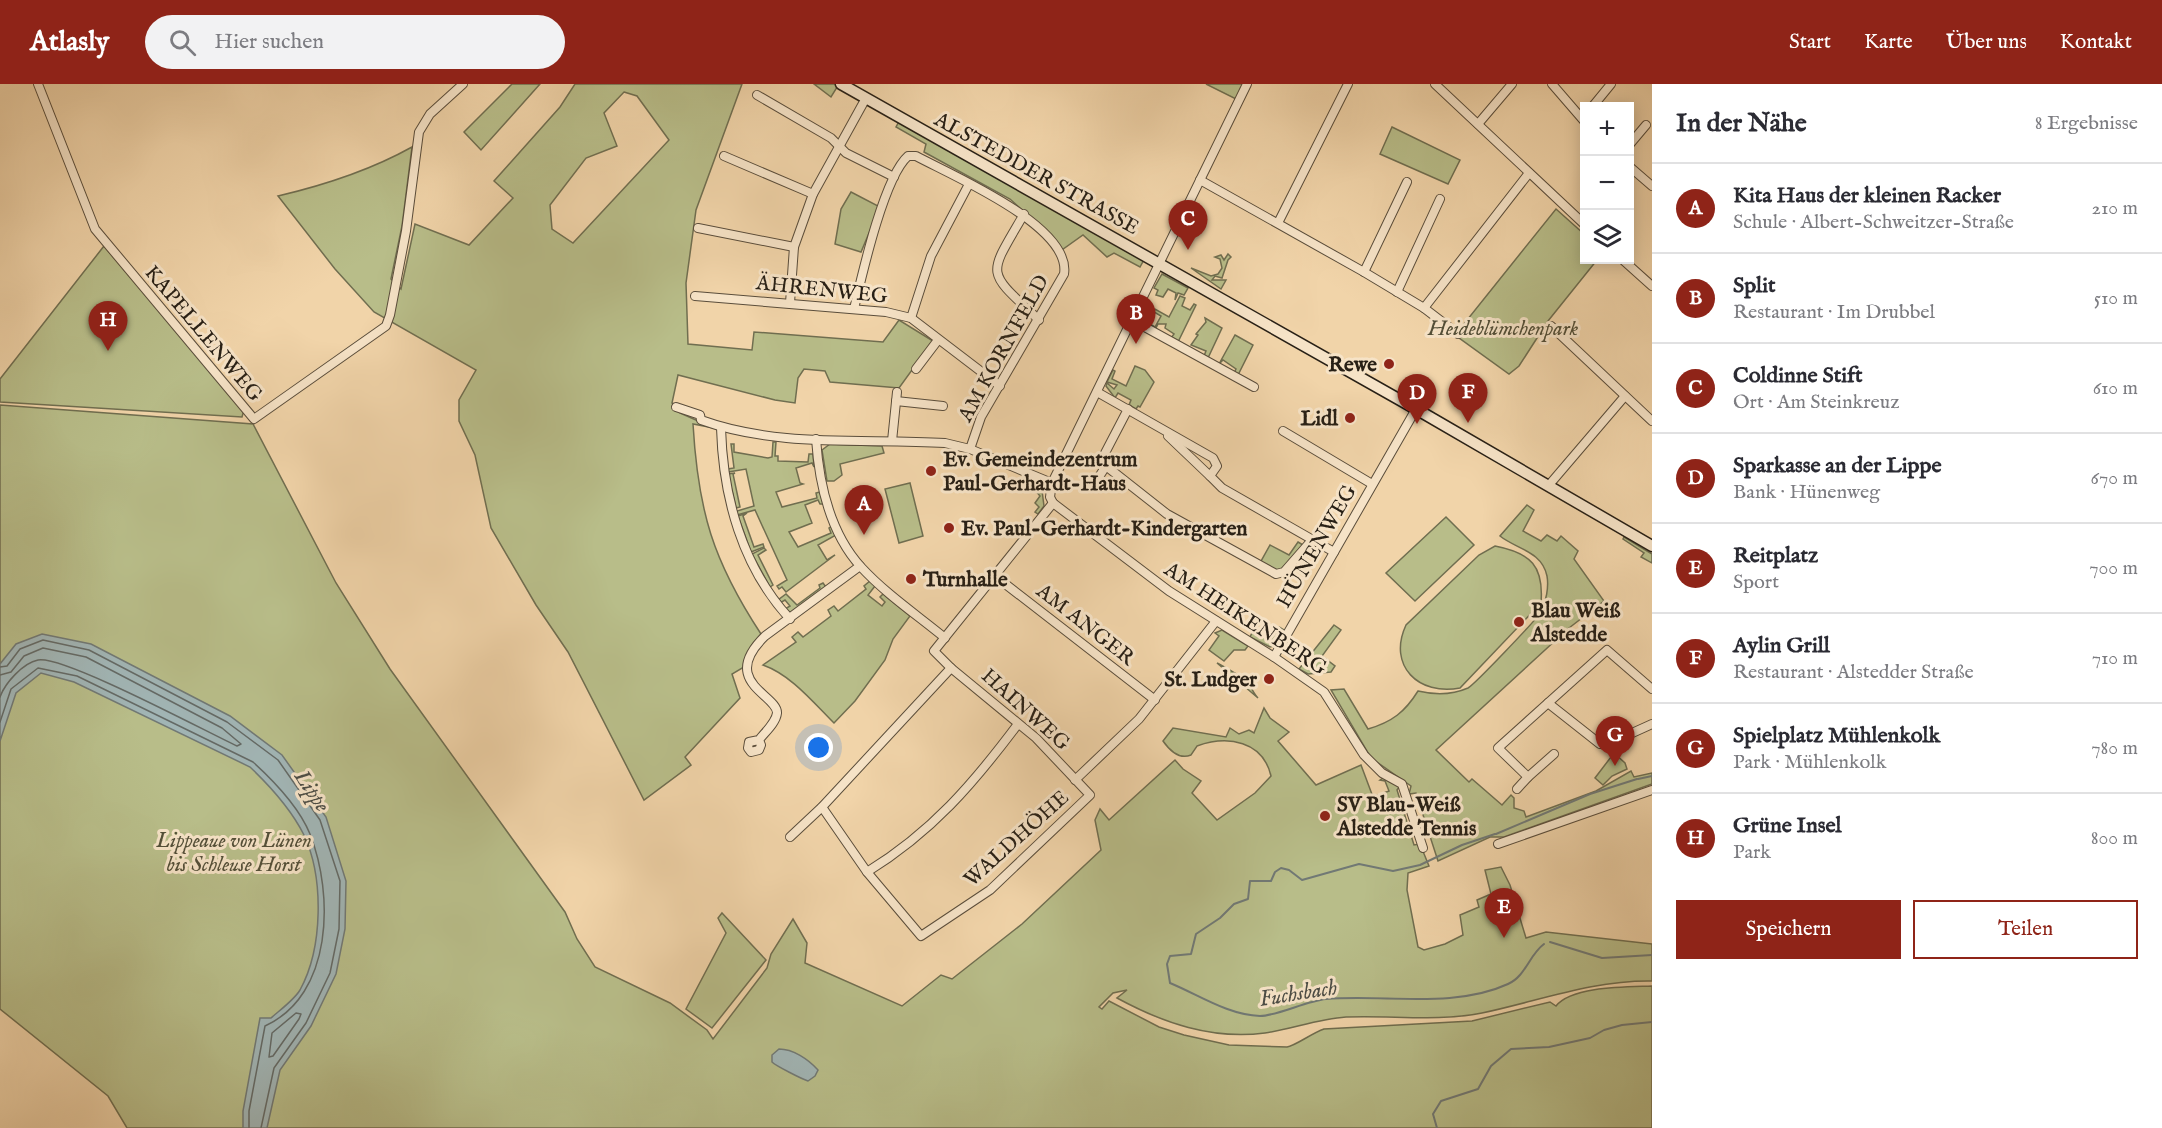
<!DOCTYPE html>
<html lang="de">
<head>
<meta charset="utf-8">
<style>
  body { margin:0; font-family:"IM FELL English",serif; background:#f2f2f3; color:#2b2b33 }
  .controls { position:absolute; right:18px; top:18px; display:grid; overflow:hidden; border-radius:0px; box-shadow:0 3px 15px #0003 }
  .controls button { width:54px; height:54px; display:grid; place-items:center; padding:0; border:0; border-bottom:2px solid #e1e1e2; background:#fff; color:#2b2b33; font:30px sans-serif }
  .you { position:absolute; left:819px; top:664px; width:21px; height:21px; margin:-15px; border:4px solid #fff; border-radius:50%; background:#1a73e8; box-shadow:0 0 0 9px #1a73e833 }
  .badge { display:grid; place-items:center; width:39px; height:39px; border-radius:50%; background:#8f2418; color:#fff; font-size:20px; font-weight:700 }
  .pin { position:absolute; translate:-50% -50px; filter:drop-shadow(0 2px 3px #0008) }
  .pin::after { content:''; position:absolute; top:32px; width:21px; height:18px; background:inherit; clip-path:polygon(0 0,100% 0,50% 100%) }
  .list { margin:0; padding:0; list-style:none }
  h2 { display:flex; justify-content:space-between; align-items:center; height:78px; margin:0; padding:0 24px; font-size:26px }
  h2 small { font-size:20px; font-weight:400; color:#7c7c81 }
  .list li { display:grid; grid-template-columns:39px 1fr auto; gap:18px; align-items:center; box-sizing:border-box; height:90px; padding:0 24px; border-top:2px solid #e1e1e2 }
  .list b { display:block; font-size:22px; white-space:nowrap }
  .list p { margin:0; font-size:20px; white-space:nowrap; color:#7c7c81 }
  .list em { font-size:20px; font-style:normal; color:#7c7c81 }
  .actions { display:flex; gap:12px; padding:18px 24px }
  .actions a { flex:1; padding:14px 0; border:2px solid #8f2418; border-radius:0px; text-align:center; font-size:21px; color:#8f2418 }
  .actions .main { background:#8f2418; color:#fff }
  .icon { flex:none; width:33px; height:33px; fill:none; stroke:currentColor; stroke-width:2; stroke-linecap:round; stroke-linejoin:round }
  .map { position:relative; flex:none; width:1652px; height:1044px; overflow:hidden }
  header { display:flex; align-items:center; gap:36px; box-sizing:border-box; height:84px; padding:0 30px; background:#8f2418; color:#fff }
  header strong { font-size:28px }
  nav { display:flex; gap:33px; margin-inline-start:auto; font-size:21px }
  .search { width:420px; height:54px; background:#f2f2f3; display:flex; align-items:center; gap:15px; box-sizing:border-box; padding:0 21px; border-radius:33px; color:#7c7c81; font-size:22px }
  main { display:flex }
  aside { flex:1; background:#fff }
  .map>svg:first-child { display:block }
  .green { fill:#b8bd89; stroke:#706e50; stroke-width:1.5; fill-rule:evenodd }
  .water { fill:#a1b5b5; stroke:#717975; stroke-width:1.5 }
  .lines { fill:none; stroke-linecap:round; stroke-linejoin:round }
  .shore { stroke:#646a66; stroke-width:1.5 }
  .stream { stroke:#717975; stroke-width:2 }
  .street-casing { stroke:#5a4d3b; stroke-width:10 }
  .secondary-casing { stroke:#282016; stroke-width:13 }
  .street { stroke:#f6e3c7; stroke-width:8 }
  .secondary { stroke:#f6e3c7; stroke-width:10 }
  .poi-dot { fill:#8f2418; stroke:#f6e3c7; stroke-width:2 }
  .labels { text-anchor:middle; stroke-width:6; stroke-linejoin:round; paint-order:stroke }
  .street-label { font-size:21px; fill:#282016; stroke:#f6e3c7 }
  .park-label { font-size:21px; font-style:italic; fill:#534f38; stroke:#f6e3c7 }
  .poi-label { font-size:21px; font-weight:bold; fill:#282016; stroke:#f6e3c7; text-anchor:start }
  .water-label { font-size:22px; font-style:italic; fill:#4c4d46; stroke:#f6e3c7 }
</style>
</head>
<body>
<header>
<strong>Atlasly</strong>
<div class="search"><svg class="icon" aria-label="search" viewBox="0 0 24 24"><circle cx="10" cy="10" r="6"/><path d="M15 15l6 6"/></svg>Hier suchen</div>
<nav><a>Start</a><a>Karte</a><a>Über uns</a><a>Kontakt</a></nav>
</header>
<main>
<div class="map">
<svg width="1652" height="1044" viewBox="0 0 1652 1044">
  <rect width="100%" height="100%" fill="#f1d4a9"/>
  <filter id="stains"><feTurbulence type="fractalNoise" baseFrequency=".00333" numOctaves="4"/><feColorMatrix values="0 0 0 0 .2 0 0 0 0 .09 0 0 0 0 .02 0 0 0 .5 -.17"/></filter>
  <radialGradient id="worn" r=".72"><stop offset=".6" stop-color="#630" stop-opacity="0"/><stop offset="1" stop-color="#630" stop-opacity=".3"/></radialGradient>
  <g class="green">
    <polygon points="512,0 540,0 481,66 464,48"/>
    <path d="M575,0H742L696,126L686,199L688,260L752,266L754,248L883,258L899,236L933,257L899,304L830,298L825,287L804,285L798,294L795,319L775,316L678,291L672,319L679,322L680,329L714,344L693,340C698,427 713,477 761,550L752,561L744,583L732,590L740,614L685,673L691,681L644,716L568,568L536,521L491,444L475,371L459,337V316L476,286L374,228L335,185L278,112C325,101 369,87 412,63L402,142L391,195L401,205L415,140L469,161L513,114L494,97L560,23ZM624,8L637,12L669,56L573,159L552,145L550,121L586,74L617,62L604,29Z"/>
    <polygon points="814,0 839,0 831,13"/>
    <polygon points="1206,0 1245,0 1238,16"/>
    <polygon points="901,34 1146,172 1140,183 1114,169 1107,173 1083,151 1059,168 1041,143 1010,115 924,68 926,60 896,43"/>
    <polygon points="1392,43 1460,76 1448,100 1380,70"/>
    <polygon points="851,108 880,123 861,168 835,160 841,125"/>
    <polygon points="1556,125 1584,150 1584,176 1597,176 1548,237 1519,282 1509,290 1455,251"/>
    <polygon points="104,162 244,326 242,333 0,318 0,295"/>
    <polygon points="1228,170 1231,173 1228,176 1222,194 1215,192 1212,196 1226,196 1221,205 1191,184 1211,192 1218,190 1222,184 1220,175 1215,173 1221,171 1224,176"/>
    <polygon points="1162,190 1188,204 1184,211 1178,209 1175,216 1176,209 1168,205 1163,213 1156,211 1158,206 1154,204"/>
    <polygon points="1180,212 1185,214 1182,222 1190,226 1194,220 1196,221 1178,258 1171,254 1174,250 1165,244 1166,240 1158,240 1155,246 1149,242 1150,240 1155,243 1161,232 1154,228 1155,225 1169,233"/>
    <polygon points="1205,234 1222,244 1208,274 1204,272 1206,267 1191,261 1198,251 1196,250 1206,238"/>
    <polygon points="1235,251 1253,261 1238,291 1234,289 1236,285 1223,276 1219,280"/>
    <polygon points="1135,282 1145,286 1154,298 1140,323 1138,322 1136,325 1129,321 1131,316 1118,309 1115,314 1106,302 1107,299 1114,305 1117,301 1107,298 1113,286 1115,287 1112,295 1126,302"/>
    <path d="M0,321L253,340L336,499L390,585L565,828L577,855L595,883L670,919L707,946L713,955L767,884L771,870L793,835L807,859L805,879L902,922L941,891L952,895L1022,840L1101,766L1095,736L1100,725L1109,736L1175,676L1183,685L1201,697L1192,709L1217,736L1255,709L1271,692C1263,657 1228,651 1197,662L1191,671C1179,676 1170,667 1163,657L1173,644L1226,653L1230,644L1239,650L1249,646L1254,649L1264,624L1270,634L1289,648L1278,657L1316,701L1361,681L1373,713L1389,707L1385,697L1380,696L1383,694L1400,702L1397,706L1414,761L1420,760L1429,782L1408,789L1407,806L1418,863L1424,866L1445,860L1463,851L1460,831L1479,823L1477,816L1491,810L1485,786L1501,783L1510,801L1526,854L1546,848L1652,860V897C1593,896 1539,917 1482,929C1437,938 1392,931 1346,933C1318,935 1292,945 1265,949C1212,956 1163,939 1117,914L1127,906L1113,909L1099,923L1102,925L1109,917L1159,943L1184,951L1229,961L1287,963C1295,962 1312,949 1324,945L1472,937L1550,918L1556,922C1572,902 1627,903 1652,902V1044H127L108,1012L0,925Z"/>
    <polygon points="773,358 776,358 775,372 778,372 778,377 808,378 809,370 813,370 814,383 812,379 796,384 800,399 803,400 776,408 782,423 817,414 816,409 820,408 823,420 820,420 818,416 805,421 812,439 789,448 798,463 831,449 829,444 832,442 836,451 818,461 827,476 835,471 786,508 782,503 779,505 777,502 787,496 755,426 737,431 737,427 754,422 746,385 728,388 728,385 734,384 731,360 734,360 734,368 768,374 772,373"/>
    <polygon points="830,360 882,362 884,369 840,380 842,391 834,397 827,397 822,366"/>
    <polygon points="735,389 733,390 740,423 736,424 728,390"/>
    <polygon points="1033,396 1041,399 1044,422 1038,430 1035,428 1039,423 1035,419 1040,412 1030,400"/>
    <polygon points="910,399 923,452 899,459 885,405"/>
    <path d="M1527,421L1534,426L1523,447L1541,457L1547,451L1557,457L1561,452L1578,467L1574,475L1604,517L1569,544L1436,666L1469,698L1472,695L1502,721L1511,711L1514,714V724L1524,727L1526,733L1596,707L1631,687L1634,693L1652,689V700L1504,753H1490L1438,777L1416,709L1409,710L1411,702L1371,674L1331,606L1344,605L1368,645C1392,638 1405,628 1418,607C1435,611 1452,611 1468,604C1474,601 1537,535 1541,528C1546,518 1549,503 1547,492C1542,467 1516,465 1500,452Z"/>
    <polygon points="747,429 743,432 754,463 763,460 764,463 751,468 738,432"/>
    <polygon points="1446,433 1474,461 1415,517 1386,489"/>
    <polygon points="1624,453 1652,470 1652,479 1641,473 1644,469 1623,455"/>
    <polygon points="1298,458 1303,461 1280,487 1276,487 1260,479 1270,461 1289,471"/>
    <path d="M1495,462C1531,469 1544,482 1541,519L1460,604C1419,612 1387,582 1406,541L1479,471Z"/>
    <polygon points="764,464 766,466 758,471 773,501 770,503 752,470"/>
    <path d="M870,497L875,502L868,511L882,522L885,518L880,513L883,510L910,532L893,555L885,576L855,617L834,639C812,617 791,591 763,581L796,558L792,553L798,548L803,553L831,532L828,526L834,522L838,527L866,505L864,502Z"/>
    <polygon points="823,499 826,503 791,529 785,525 790,522 785,516 780,519 778,516 786,510 797,521 820,504 819,501"/>
    <polygon points="1334,541 1341,546 1322,572 1335,582 1331,588 1308,590 1299,585"/>
    <polygon points="1279,543 1284,546 1274,562 1270,563 1250,553 1254,545 1271,555"/>
    <polygon points="1222,546 1248,562 1245,566 1234,566 1224,577 1209,566 1219,552 1215,549"/>
    <path d="M1217,579C1228,585 1238,590 1247,598C1251,602 1253,609 1258,614Z"/>
    <polygon points="1614,669 1625,679 1627,685 1612,692 1603,701 1595,694"/>
    <polygon points="722,829 766,876 712,944 686,925 726,849 718,834"/>
  </g>
  <g class="water">
    <path d="M42,550L91,560L230,632L282,671L326,733L346,797L345,845L336,890L311,942L280,986L267,1044H243V1027L260,934H271C280,926 294,916 300,906C323,864 324,794 304,751C291,725 270,702 250,683L74,598L41,589L16,609L0,657V580L16,560Z"/>
    <path d="M779,965C793,965 808,975 818,986L815,992L808,997C802,995 776,982 772,978V971Z"/>
  </g>
  <g class="lines">
    <g class="shore">
      <polyline points="0,583 7,582 20,565 43,556 89,566 227,638 278,676 320,736 340,797 339,845 330,889 306,939 274,984 261,1044"/>
      <path d="M0,591L11,588L24,572L43,564L86,573L222,644L241,660L237,662C205,647 63,571 38,576C23,579 5,599 0,613"/>
      <path d="M0,638L11,605L38,584L77,592L253,678C275,698 299,723 310,750C334,811 333,911 265,942L249,1027V1044"/>
      <polygon points="296,929 301,930 299,935 273,972 269,973 272,949"/>
    </g>
    <g class="stream">
      <polyline points="1638,695 1652,692"/>
      <path d="M1495,750L1462,761L1420,781L1393,787L1359,780L1302,796L1289,786L1281,784L1275,788L1271,797H1250L1248,815L1234,820L1220,834L1196,850L1191,870L1170,872L1167,880L1170,899C1199,911 1228,931 1260,932C1277,932 1306,917 1326,915C1384,910 1454,925 1508,900C1526,892 1529,871 1544,860"/>
      <polyline points="1496,750 1590,710 1637,695"/>
      <polyline points="1550,858 1602,874 1652,871"/>
      <polyline points="1437,1044 1433,1030 1441,1017 1478,1005 1491,982 1511,965 1549,963 1590,954 1604,946 1622,941 1652,938"/>
    </g>
    <g class="street-casing">
      <g id="street">
        <polyline points="38,0 95,145 254,335 386,242 390,231 406,147 419,48 430,30 463,0"/>
        <polyline points="1435,0 1584,140"/>
        <polyline points="1552,0 1584,37"/>
        <polyline points="757,11 831,54 846,69 894,93"/>
        <polyline points="1593,22 1611,0"/>
        <polyline points="1478,40 1512,0"/>
        <polyline points="1630,60 1646,41"/>
        <polyline points="724,72 813,110"/>
        <polyline points="1630,83 1652,102"/>
        <polyline points="1200,96 1364,188 1424,224 1458,250"/>
        <path d="M1024,130C987,194 985,185 1039,236"/>
        <polyline points="1278,139 1348,0"/>
        <polyline points="698,144 794,163"/>
        <polyline points="1623,176 1652,202"/>
        <polyline points="1364,188 1407,98"/>
        <polyline points="1397,208 1440,115"/>
        <polyline points="695,212 886,228 911,234 1000,302"/>
        <polyline points="790,219 794,163 813,110 866,14"/>
        <polyline points="1424,224 1529,89"/>
        <path d="M854,225C862,191 884,93 908,72H916C951,91 1072,142 1064,190L981,333L970,365"/>
        <polyline points="911,234 931,172 969,100"/>
        <polyline points="1132,236 1254,303"/>
        <polyline points="1551,242 1652,337"/>
        <polyline points="916,285 938,256"/>
        <polyline points="1097,308 1213,374 1217,382 1210,392 1222,404 1334,468"/>
        <polyline points="896,317 943,322"/>
        <path d="M676,323L700,331L701,336C778,364 864,354 945,359L970,365L1052,399"/>
        <polyline points="1128,325 1104,371 1106,382 1167,430 1276,490 1284,488 1312,456"/>
        <path d="M721,344C723,413 742,483 790,535"/>
        <polyline points="1283,347 1372,400"/>
        <polyline points="1168,352 1210,392"/>
        <path d="M816,355C819,399 830,449 861,483C886,510 917,531 945,554"/>
        <polyline points="892,357 897,308"/>
        <polyline points="1549,401 1625,312"/>
        <polyline points="1093,402 1106,382"/>
        <polyline points="1053,419 1169,507 1274,573 1324,608 1364,671 1382,689 1402,700 1423,764"/>
        <polyline points="1053,419 1050,413 1052,399 1247,0"/>
        <polyline points="995,492 1155,616"/>
        <polyline points="1274,573 1416,325"/>
        <polyline points="1548,619 1607,566 1652,605"/>
        <path d="M759,656L761,661L759,666L751,668L748,664L749,658L759,656C764,649 776,639 777,629C778,611 718,598 765,552L860,482"/>
        <polyline points="1528,693 1554,670"/>
        <polyline points="1075,696 1139,635 1216,537"/>
        <polyline points="1517,705 1528,693 1498,664 1548,619 1600,660 1608,660 1652,640"/>
        <polyline points="822,723 867,788 921,852 990,806 1090,711 1036,654 951,584 934,567 1053,419"/>
        <polyline points="790,753 822,723 951,584"/>
        <polyline points="1498,760 1652,706"/>
        <path d="M867,788C932,748 973,700 1018,640"/>
      </g>
    </g>
    <g class="secondary-casing">
      <polyline id="secondary" points="841,0 1416,325 1652,462"/>
    </g>
    <use href="#street" class="street"/>
    <use href="#secondary" class="secondary"/>
  </g>
  <g class="poi-dot">
    <circle cx="1389" cy="280" r="6"/>
    <circle cx="1350" cy="334" r="6"/>
    <circle cx="931" cy="387" r="6"/>
    <circle cx="949" cy="444" r="6"/>
    <circle cx="911" cy="495" r="6"/>
    <circle cx="1519" cy="538" r="6"/>
    <circle cx="1269" cy="595" r="6"/>
    <circle cx="1325" cy="732" r="6"/>
  </g>
  <g class="labels">
    <g class="street-label">
      <text transform="translate(1037 89) rotate(29)" y="7">ALSTEDDER STRASSE</text>
      <text transform="translate(822 205) rotate(6)" y="7">ÄHRENWEG</text>
      <text transform="translate(204 249) rotate(50)" y="7">KAPELLENWEG</text>
      <text transform="translate(1003 264) rotate(-61)" y="7">AM KORNFELD</text>
      <text transform="translate(1316 462) rotate(-60)" y="7">HÜNENWEG</text>
      <text transform="translate(1246 534) rotate(33)" y="7">AM HEIKENBERG</text>
      <text transform="translate(1086 540) rotate(38)" y="7">AM ANGER</text>
      <text transform="translate(1026 625) rotate(42)" y="7">HAINWEG</text>
      <text transform="translate(1016 754) rotate(-42)" y="7">WALDHÖHE</text>
    </g>
    <g class="park-label">
      <text x="1503" y="251">Heideblümchenpark</text>
      <text x="234" y="763">Lippeaue von Lünen<tspan x="234" dy="24">bis Schleuse Horst</tspan></text>
    </g>
    <g class="poi-label">
      <text x="1377" y="287" text-anchor="end">Rewe</text>
      <text x="1338" y="341" text-anchor="end">Lidl</text>
      <text x="943" y="382">Ev. Gemeindezentrum<tspan x="943" dy="24">Paul-Gerhardt-Haus</tspan></text>
      <text x="961" y="451">Ev. Paul-Gerhardt-Kindergarten</text>
      <text x="923" y="502">Turnhalle</text>
      <text x="1531" y="533">Blau Weiß<tspan x="1531" dy="24">Alstedde</tspan></text>
      <text x="1257" y="602" text-anchor="end">St. Ludger</text>
      <text x="1337" y="727">SV Blau-Weiß<tspan x="1337" dy="24">Alstedde Tennis</tspan></text>
    </g>
    <g class="water-label">
      <text transform="translate(313 706) rotate(56)" y="8">Lippe</text>
      <text transform="translate(1298 908) rotate(-9)" y="8">Fuchsbach</text>
    </g>
  </g>
  <rect width="100%" height="100%" filter="url(#stains)"/>
  <rect width="100%" height="100%" fill="url(#worn)"/>
</svg>
<div class="controls">
<button>+</button>
<button>−</button>
<button><svg class="icon" aria-label="layers" viewBox="0 0 24 24"><path d="M12 4l9 5-9 5-9-5zM3 14l9 5 9-5"/></svg></button>
</div>
<div class="you"></div>
<div class="pin badge" style="left:864px;top:451px">A</div>
<div class="pin badge" style="left:1136px;top:260px">B</div>
<div class="pin badge" style="left:1188px;top:166px">C</div>
<div class="pin badge" style="left:1417px;top:340px">D</div>
<div class="pin badge" style="left:1504px;top:854px">E</div>
<div class="pin badge" style="left:1468px;top:339px">F</div>
<div class="pin badge" style="left:1615px;top:682px">G</div>
<div class="pin badge" style="left:108px;top:267px">H</div>
</div>
<aside>
<h2>In der Nähe<small>8 Ergebnisse</small></h2>
<ul class="list">
<li><span class="badge">A</span><div><b>Kita Haus der kleinen Racker</b><p>Schule · Albert-Schweitzer-Straße</p></div><em>210 m</em></li>
<li><span class="badge">B</span><div><b>Split</b><p>Restaurant · Im Drubbel</p></div><em>510 m</em></li>
<li><span class="badge">C</span><div><b>Coldinne Stift</b><p>Ort · Am Steinkreuz</p></div><em>610 m</em></li>
<li><span class="badge">D</span><div><b>Sparkasse an der Lippe</b><p>Bank · Hünenweg</p></div><em>670 m</em></li>
<li><span class="badge">E</span><div><b>Reitplatz</b><p>Sport</p></div><em>700 m</em></li>
<li><span class="badge">F</span><div><b>Aylin Grill</b><p>Restaurant · Alstedder Straße</p></div><em>710 m</em></li>
<li><span class="badge">G</span><div><b>Spielplatz Mühlenkolk</b><p>Park · Mühlenkolk</p></div><em>780 m</em></li>
<li><span class="badge">H</span><div><b>Grüne Insel</b><p>Park</p></div><em>800 m</em></li>
</ul>
<div class="actions"><a class="main">Speichern</a><a>Teilen</a></div>
</aside>
</main>
</body>
</html>
